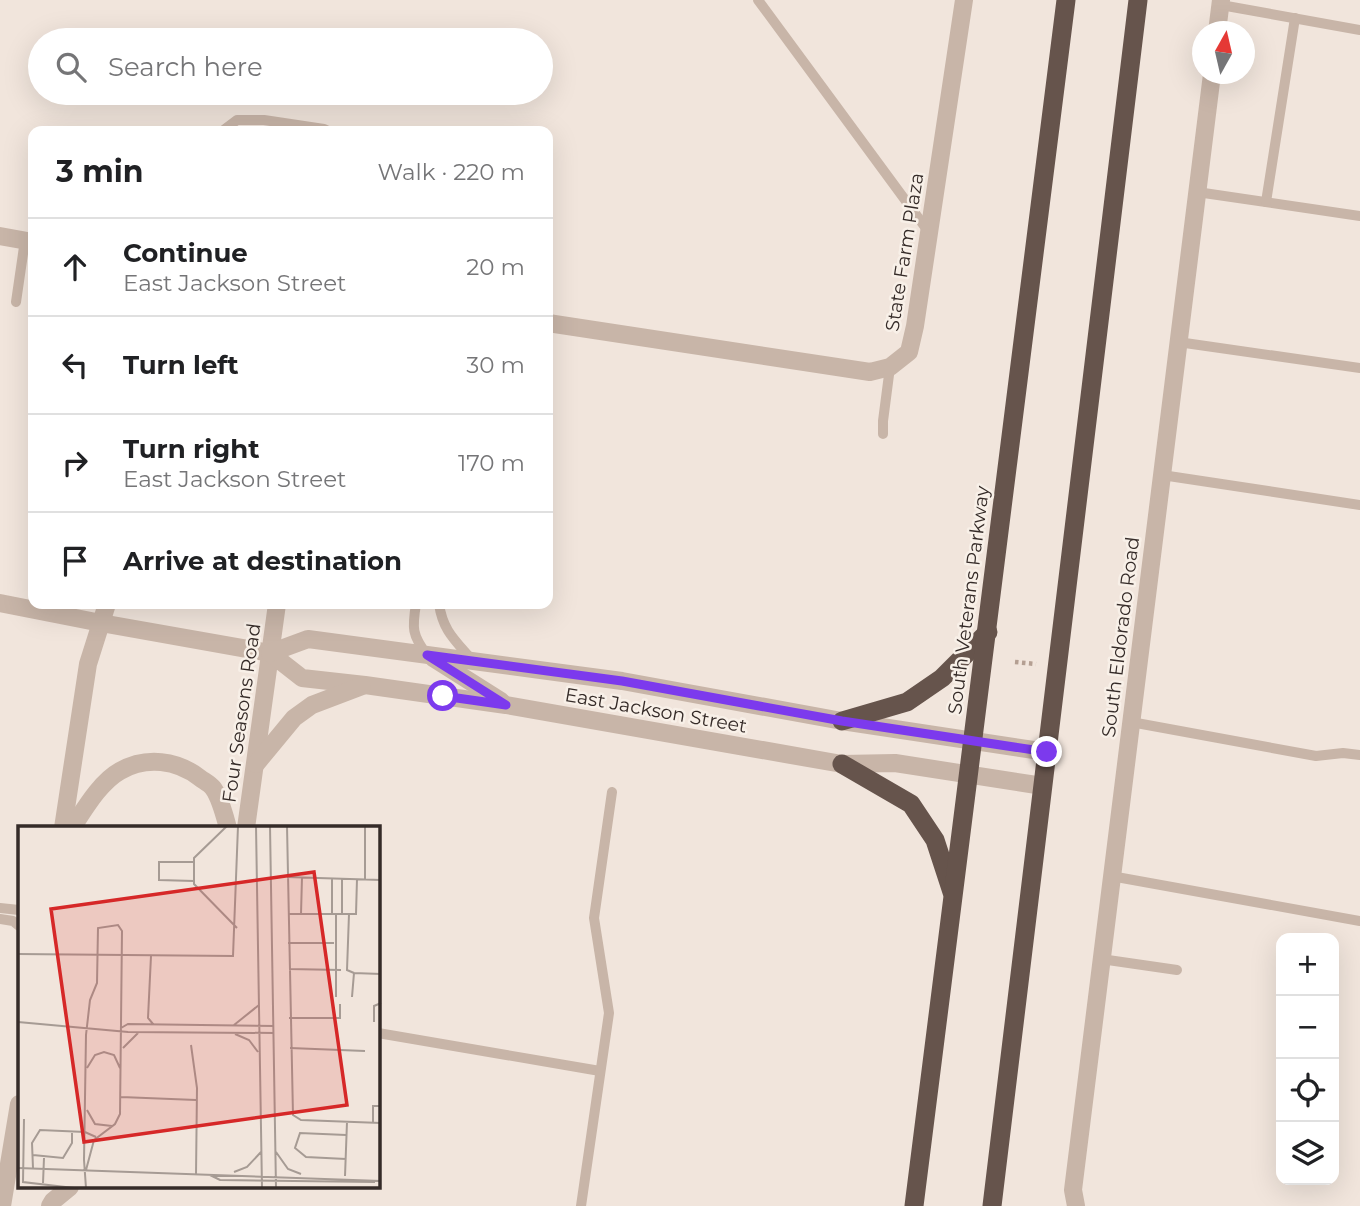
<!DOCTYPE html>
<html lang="en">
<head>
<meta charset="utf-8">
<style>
  body { margin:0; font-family:Montserrat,sans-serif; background:#f2f2f2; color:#202124 }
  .controls { position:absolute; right:21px; bottom:21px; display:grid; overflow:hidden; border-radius:14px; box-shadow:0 7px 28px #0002 }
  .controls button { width:63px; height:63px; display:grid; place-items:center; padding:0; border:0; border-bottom:2px solid #e0e0e0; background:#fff; color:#202124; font:35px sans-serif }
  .compass { position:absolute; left:1192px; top:21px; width:63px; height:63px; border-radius:50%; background:#fff; box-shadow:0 7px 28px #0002; rotate:8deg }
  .stop { position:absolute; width:21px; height:21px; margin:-16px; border:5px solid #7c3aed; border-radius:50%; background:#fff }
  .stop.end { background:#7c3aed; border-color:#fff; box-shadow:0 2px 7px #0008 }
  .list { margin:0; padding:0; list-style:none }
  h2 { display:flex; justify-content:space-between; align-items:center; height:91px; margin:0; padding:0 28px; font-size:30px }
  h2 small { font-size:23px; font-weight:400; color:#757577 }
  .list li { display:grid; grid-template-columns:46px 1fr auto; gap:21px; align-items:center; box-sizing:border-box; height:98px; padding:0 28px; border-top:2px solid #e0e0e0 }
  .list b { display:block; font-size:26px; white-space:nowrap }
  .list p { margin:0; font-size:23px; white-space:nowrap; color:#757577 }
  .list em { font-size:23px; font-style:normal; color:#757577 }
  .icon { flex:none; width:38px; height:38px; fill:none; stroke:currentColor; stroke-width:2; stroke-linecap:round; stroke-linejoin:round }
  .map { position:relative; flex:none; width:1360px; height:1206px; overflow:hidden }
  .search { position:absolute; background:#fff; box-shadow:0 7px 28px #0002; left:28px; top:28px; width:525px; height:77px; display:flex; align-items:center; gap:18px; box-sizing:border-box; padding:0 24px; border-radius:38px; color:#757577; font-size:26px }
  .panel { position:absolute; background:#fff; box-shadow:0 7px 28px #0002; left:28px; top:126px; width:525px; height:483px; border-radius:14px }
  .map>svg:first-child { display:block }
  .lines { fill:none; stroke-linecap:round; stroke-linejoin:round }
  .path { stroke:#b49f92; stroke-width:4.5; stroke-dasharray:3.5 3.5; stroke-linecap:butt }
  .service { stroke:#c8b5a8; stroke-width:10 }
  .minor { stroke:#c8b5a8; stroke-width:18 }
  .tertiary { stroke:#c8b5a8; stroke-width:18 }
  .trunk { stroke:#66544c; stroke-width:19 }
  .route { stroke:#7c3aed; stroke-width:9 }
  .labels { text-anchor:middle; stroke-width:5; stroke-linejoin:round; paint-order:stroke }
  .street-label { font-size:19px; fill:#352b28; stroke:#f8f0e8 }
  .inset-road { fill:none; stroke:#a69b94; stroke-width:2 }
  .view { fill:#d62828; fill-opacity:0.15; stroke:#d62828; stroke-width:3.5 }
  .inset-edge { fill:none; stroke:#352b28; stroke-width:3.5 }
</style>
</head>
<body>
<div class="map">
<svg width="1360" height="1206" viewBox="0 0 1360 1206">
  <rect width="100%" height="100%" fill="#f1e5dc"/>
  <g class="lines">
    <polyline class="path" points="1015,662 1036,664"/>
    <g class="service">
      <polyline points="758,0 928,231"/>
      <polyline points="1221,5 1360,30"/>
      <polyline points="224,131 225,129 237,120 264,120 324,129 328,131"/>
      <polyline points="1197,192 1360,216"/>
      <polyline points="1266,202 1295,18"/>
      <polyline points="16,302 25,240"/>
      <polyline points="1178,342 1360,368"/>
      <polyline points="883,434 883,421 890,367"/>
      <polyline points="1162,475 1360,505"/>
      <path d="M416,604C412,628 412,635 427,655"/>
      <path d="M439,604C443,631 455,640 472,660"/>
      <polyline points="1131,722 1316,756 1343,753 1360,755"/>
      <polyline points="1111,876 1360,921"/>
      <polyline points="0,908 19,910"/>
      <polyline points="0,919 13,921 19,926"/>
      <polyline points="1101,959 1177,970"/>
      <polyline points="378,1033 600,1071"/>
      <polyline points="581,1206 609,1013 594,918 612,792"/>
    </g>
    <g class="minor">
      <polyline points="1217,32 1221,0"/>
      <polyline points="0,236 33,242"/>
      <polyline points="548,323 870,372 890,367 909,352 915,326 964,0"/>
      <polyline points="63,828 88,664 107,604"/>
      <path d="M72,828C84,810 100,782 120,771C146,756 177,760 200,778C204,781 210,784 213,788C220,797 225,817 228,828"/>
      <polyline points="246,828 277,604"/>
      <polyline points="2,1206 19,1104"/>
      <polyline points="50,1206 53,1201 70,1187"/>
      <polyline points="1076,1206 1073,1190 1212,74"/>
    </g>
    <g class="tertiary">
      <polyline points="0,603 101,623 270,653 302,678 365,685 506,705 842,764 895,763 1043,786"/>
      <polyline points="270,653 308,639 622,681 842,721 1047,752"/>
      <polyline points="433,658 501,701"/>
      <polyline points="256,764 294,718 312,705 362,686"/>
    </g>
    <g class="trunk">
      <polyline points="842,721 907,702 942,678 988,632"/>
      <polyline points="842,764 911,804 935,840 952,892"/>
      <polyline points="914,1206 1066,0"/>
      <polyline points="992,1206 1138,0"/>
    </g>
  </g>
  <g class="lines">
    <polyline class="route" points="443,696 506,705 427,655 622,681 842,721 1047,752"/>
  </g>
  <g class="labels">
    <g class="street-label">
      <text transform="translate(904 252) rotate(-81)" y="7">State Farm Plaza</text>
      <text transform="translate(968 600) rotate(-83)" y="7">South Veterans Parkway</text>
      <text transform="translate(1120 637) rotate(-83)" y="7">South Eldorado Road</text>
      <text transform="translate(656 710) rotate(10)" y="7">East Jackson Street</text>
      <text transform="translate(241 713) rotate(-82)" y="7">Four Seasons Road</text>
    </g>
  </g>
  <g transform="translate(18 826)">
    <rect width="362" height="362" fill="#f1e5dc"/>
    <path class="inset-road" d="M209,0L176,32V58L219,102M238,0L244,362M252,0L258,362M269,0L275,289L283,294L363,297M347,0V54M176,36H141V54L176,55M269,51L363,54M270,88H338L339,53M283,88L284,51M314,88V52M318,88V171M324,88V53M331,88L329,144L336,147M270,117H316M0,128L215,130L220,0M133,130L130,192L135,198M271,143L323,144M334,171L336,147L363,148M271,192H322V178M0,196L110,206L256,207M356,196V180L363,177M216,199L241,179M103,202L110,198L256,200M217,208L231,214L240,226M173,219L179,262L178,349M105,222L120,207M272,222L347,225M69,242L77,229L86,226L96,229L102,242M103,271L178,274M69,284L77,298L94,300M6,293L5,356L56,362M355,297V280H363M258,326L270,343L283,348M15,329L45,332L54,317V305M328,333L288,331L277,322L282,307L328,309M0,342L363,355M15,342L14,317L22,304L67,306L78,311M68,344L76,314L97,298L102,288L104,105L100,99L80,102L79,157L72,174L68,209L66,334L68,362M216,346L229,341L243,326M192,349L202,354L357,356M327,350L329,296M25,357L26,332"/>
    <path class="view" d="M296,46L329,279L66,316L33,83Z"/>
    <rect width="362" height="362" class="inset-edge"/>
  </g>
</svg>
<div class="controls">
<button>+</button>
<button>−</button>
<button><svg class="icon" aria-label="locate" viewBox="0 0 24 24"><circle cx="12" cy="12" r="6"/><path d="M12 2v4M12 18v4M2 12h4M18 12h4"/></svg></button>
<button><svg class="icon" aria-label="layers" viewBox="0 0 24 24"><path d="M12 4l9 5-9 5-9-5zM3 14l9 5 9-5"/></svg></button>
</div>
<svg class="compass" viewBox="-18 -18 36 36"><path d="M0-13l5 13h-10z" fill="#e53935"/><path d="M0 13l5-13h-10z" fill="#757577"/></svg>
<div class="stop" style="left:443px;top:696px"></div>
<div class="stop end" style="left:1047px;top:752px"></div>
<div class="search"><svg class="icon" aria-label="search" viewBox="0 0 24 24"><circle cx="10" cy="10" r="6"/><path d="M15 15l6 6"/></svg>Search here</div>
<section class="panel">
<h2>3 min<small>Walk · 220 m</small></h2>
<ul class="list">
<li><svg class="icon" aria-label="ahead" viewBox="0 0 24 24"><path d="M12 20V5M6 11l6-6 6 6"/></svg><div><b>Continue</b><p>East Jackson Street</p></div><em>20 m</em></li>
<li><svg class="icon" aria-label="left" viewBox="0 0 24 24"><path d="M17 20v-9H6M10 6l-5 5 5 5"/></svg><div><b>Turn left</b></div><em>30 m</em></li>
<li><svg class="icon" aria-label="right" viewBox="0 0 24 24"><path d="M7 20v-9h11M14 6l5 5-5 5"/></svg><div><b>Turn right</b><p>East Jackson Street</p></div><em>170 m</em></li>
<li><svg class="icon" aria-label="arrive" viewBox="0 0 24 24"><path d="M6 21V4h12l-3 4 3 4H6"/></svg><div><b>Arrive at destination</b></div></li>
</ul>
</section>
</div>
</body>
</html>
